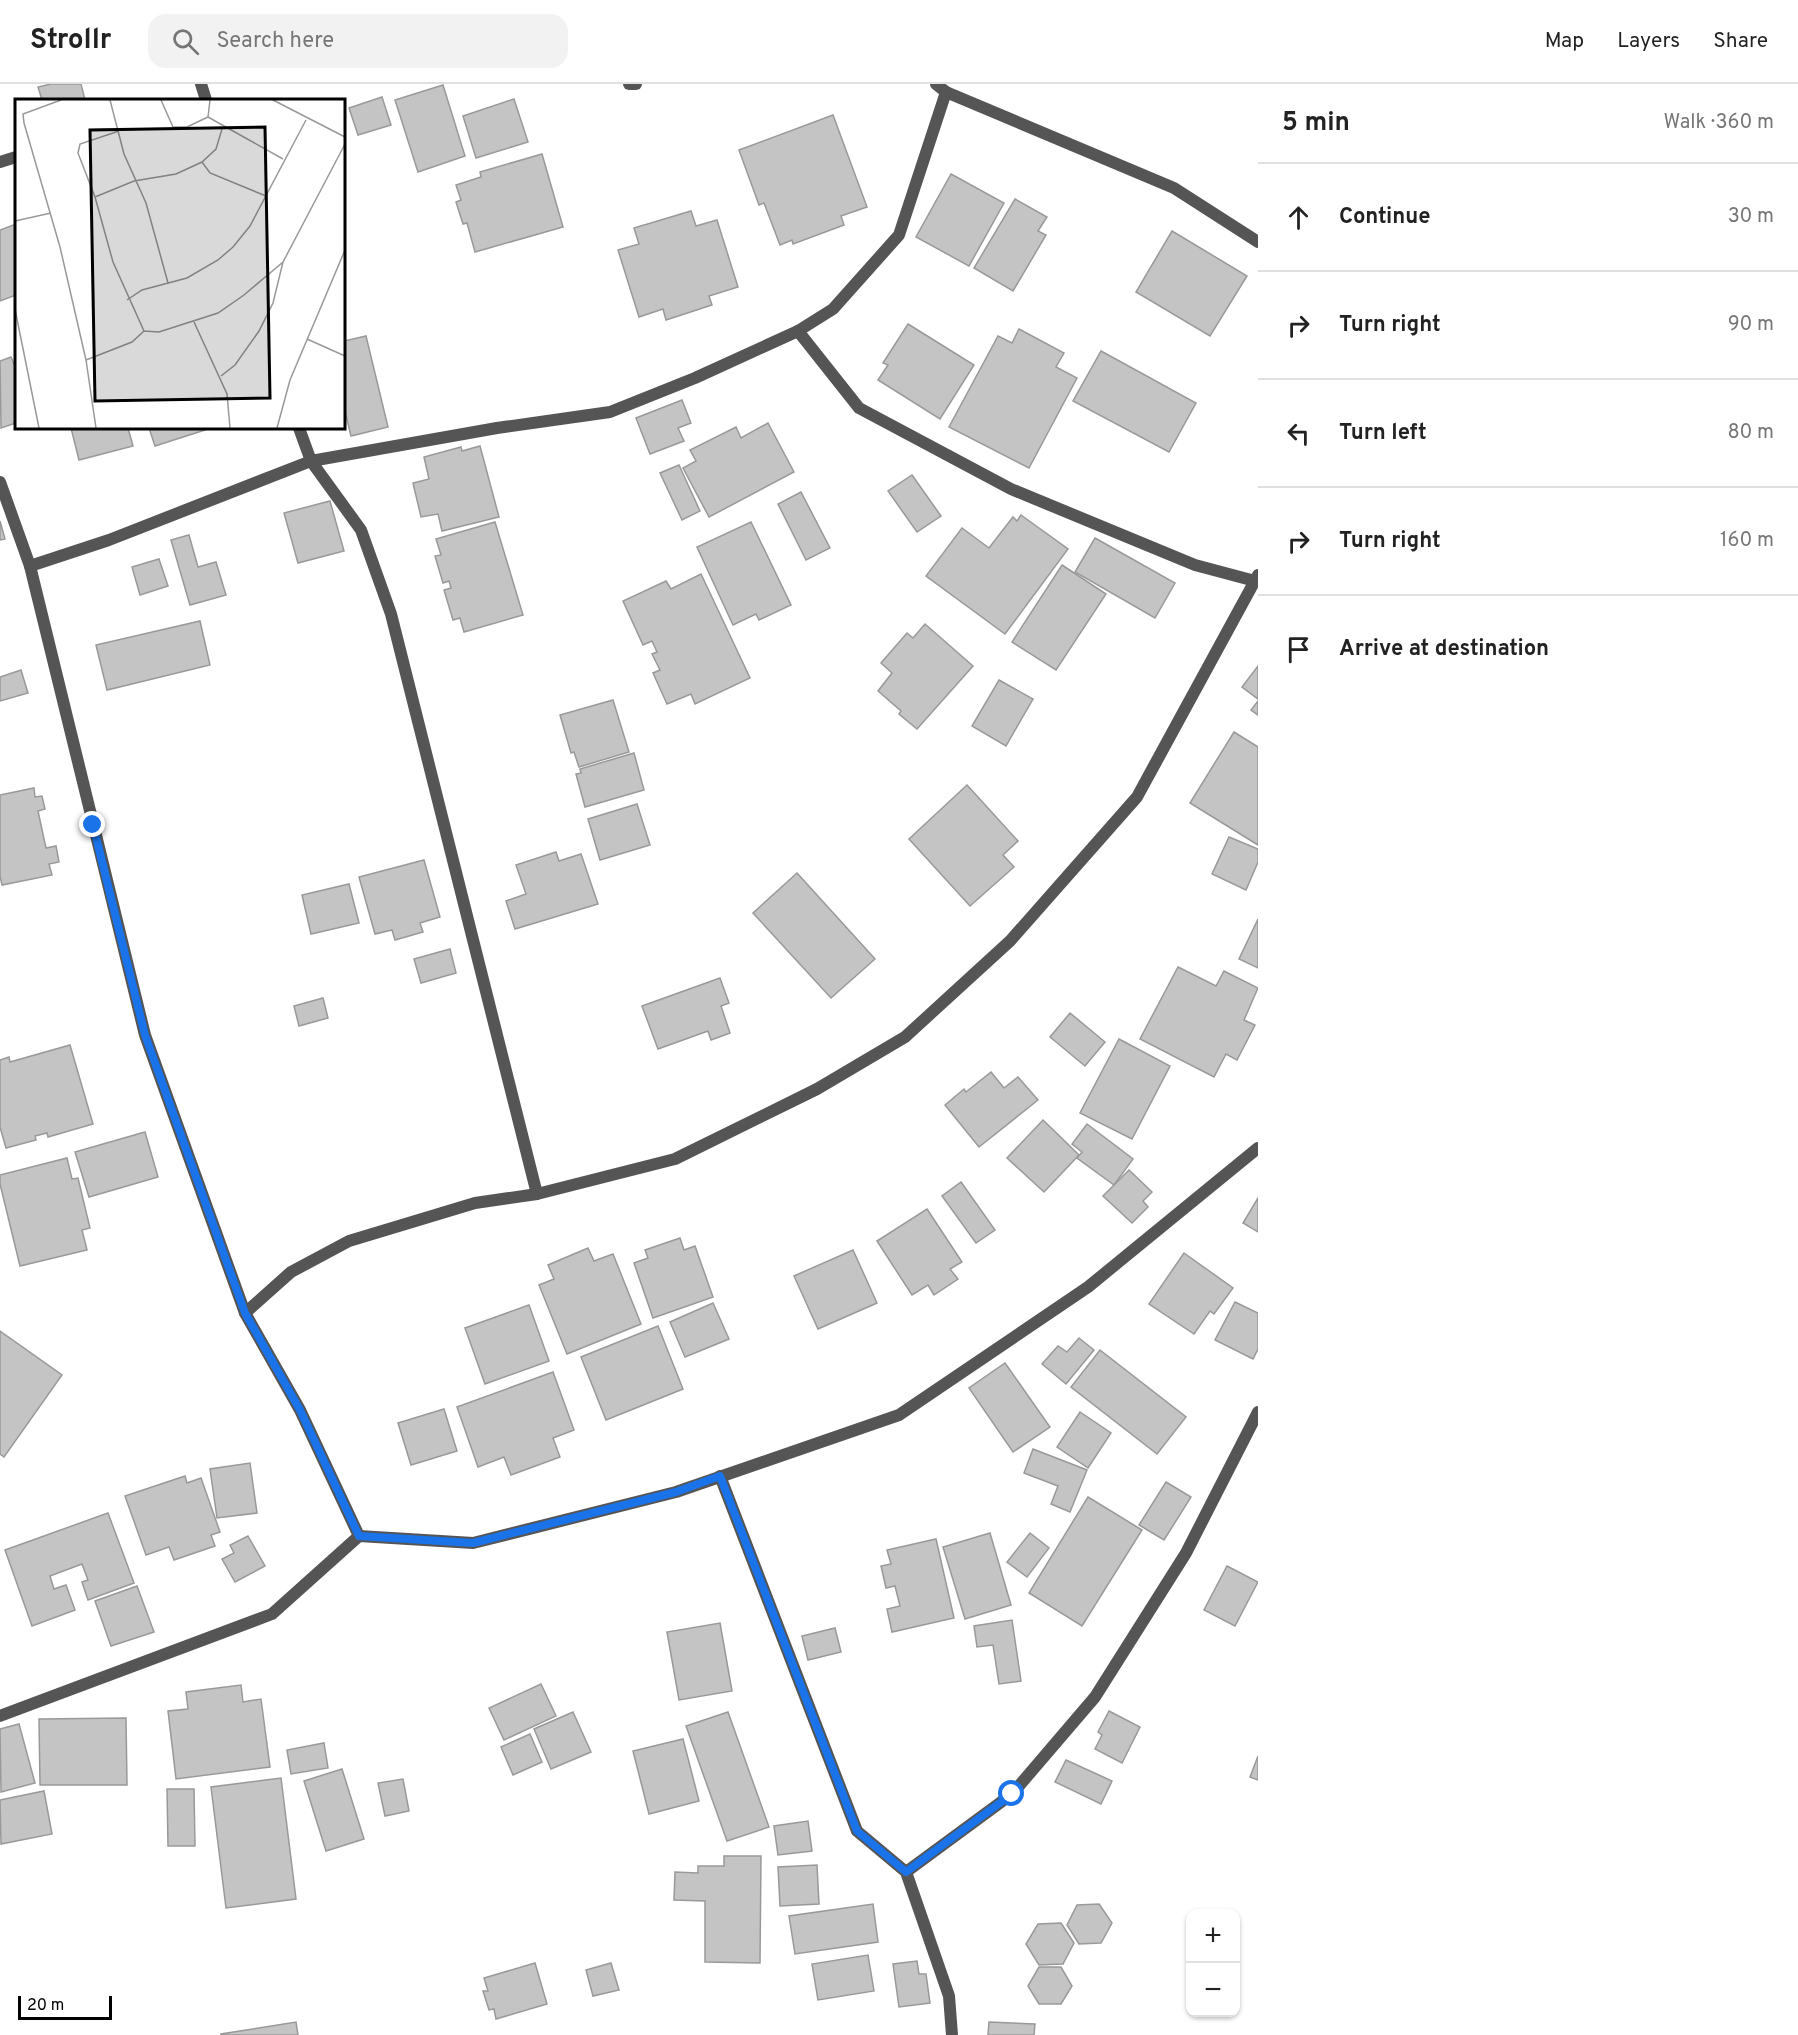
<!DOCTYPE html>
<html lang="en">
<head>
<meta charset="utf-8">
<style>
  body { margin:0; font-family:Overpass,sans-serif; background:#f2f2f2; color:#222 }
  .controls { position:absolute; right:18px; bottom:18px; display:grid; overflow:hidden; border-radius:12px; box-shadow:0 2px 4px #0004 }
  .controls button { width:54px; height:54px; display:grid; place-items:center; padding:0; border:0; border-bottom:2px solid #e0e0e0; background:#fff; color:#222; font:30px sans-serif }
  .scale { position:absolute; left:18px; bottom:15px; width:94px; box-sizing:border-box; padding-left:6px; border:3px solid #000; border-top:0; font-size:16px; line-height:21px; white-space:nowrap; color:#000; -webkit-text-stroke:4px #fff; paint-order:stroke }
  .stop { position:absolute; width:18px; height:18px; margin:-14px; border:4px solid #1a73e8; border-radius:50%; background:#fff }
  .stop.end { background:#1a73e8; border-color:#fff; box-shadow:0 2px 6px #0008 }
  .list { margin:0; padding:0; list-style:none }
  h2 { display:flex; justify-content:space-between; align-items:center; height:78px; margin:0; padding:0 24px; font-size:26px }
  h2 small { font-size:20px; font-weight:400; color:#767676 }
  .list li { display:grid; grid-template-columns:39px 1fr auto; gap:18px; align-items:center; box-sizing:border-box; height:108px; padding:0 24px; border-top:2px solid #e0e0e0 }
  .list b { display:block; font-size:22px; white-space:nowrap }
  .list em { font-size:20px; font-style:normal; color:#767676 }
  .icon { flex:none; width:33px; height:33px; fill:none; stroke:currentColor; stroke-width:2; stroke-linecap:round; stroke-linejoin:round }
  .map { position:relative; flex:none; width:1258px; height:1951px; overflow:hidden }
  header { display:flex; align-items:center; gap:36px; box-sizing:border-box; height:84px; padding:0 30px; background:#fff; border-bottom:2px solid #e0e0e0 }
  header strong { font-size:28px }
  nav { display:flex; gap:33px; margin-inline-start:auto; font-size:21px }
  .search { width:420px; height:54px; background:#f2f2f2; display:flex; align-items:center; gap:15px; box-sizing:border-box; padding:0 21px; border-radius:18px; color:#767676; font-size:22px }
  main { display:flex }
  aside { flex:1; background:#fff }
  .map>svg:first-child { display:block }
  .building { fill:#c4c4c4; stroke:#999; stroke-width:1.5 }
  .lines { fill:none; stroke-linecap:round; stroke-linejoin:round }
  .street { stroke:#555; stroke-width:12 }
  .route { stroke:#1a73e8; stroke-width:8 }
  .inset-road { fill:none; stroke:#999; stroke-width:1.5 }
  .view { fill:#000; fill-opacity:0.15; stroke:#000; stroke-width:3 }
  .inset-edge { fill:none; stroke:#000; stroke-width:3 }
</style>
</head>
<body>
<header>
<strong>Strollr</strong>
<div class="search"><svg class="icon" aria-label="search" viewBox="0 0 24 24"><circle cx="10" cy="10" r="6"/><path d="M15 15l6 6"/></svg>Search here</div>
<nav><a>Map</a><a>Layers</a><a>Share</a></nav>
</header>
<main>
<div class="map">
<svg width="1258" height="1951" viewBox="0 0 1258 1951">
  <rect width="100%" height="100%" fill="#fff"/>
  <g class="building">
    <polygon points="51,0 81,0 85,16 42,16 38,3"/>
    <polygon points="443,1 465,72 418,88 395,16"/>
    <polygon points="382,13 391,41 358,51 349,24"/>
    <polygon points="514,15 528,58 476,74 463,32"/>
    <polygon points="833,31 867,123 841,132 844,141 793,160 792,156 780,161 764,119 759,121 739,66"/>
    <polygon points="542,70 563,143 475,168 467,139 463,140 456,118 461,116 456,101 481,93 480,88"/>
    <polygon points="951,90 1004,119 969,182 916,153"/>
    <polygon points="1015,115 1047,133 1038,147 1046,151 1013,207 974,184"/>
    <polygon points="691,127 696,142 717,136 738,203 709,212 712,221 666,236 663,225 639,233 618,166 639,160 634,144"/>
    <polygon points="16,140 16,211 0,217 0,146"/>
    <polygon points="1172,147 1247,192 1210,252 1136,208"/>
    <polygon points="908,240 974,281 940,335 878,296 888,281 883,279"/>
    <polygon points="1019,245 1064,269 1056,283 1077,294 1029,384 949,343 998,252 1012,259"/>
    <polygon points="366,252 388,343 351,352 344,323 344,257"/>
    <polygon points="1101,267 1196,319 1169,368 1073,317"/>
    <polygon points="11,273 14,280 16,279 16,339 1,344 0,277"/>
    <polygon points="682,316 691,339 678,344 684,357 650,370 636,334"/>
    <polygon points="768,339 794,388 709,433 683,384 696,377 690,366 736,343 741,354"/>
    <polygon points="71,344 128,344 133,362 79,376"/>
    <polygon points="149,344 204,344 205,346 155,362"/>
    <polygon points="480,362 499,433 442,447 438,430 421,433 413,399 429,395 424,373 461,363 462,367"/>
    <polygon points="679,381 700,427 682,436 660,389"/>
    <polygon points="912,391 941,432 917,448 888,407"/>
    <polygon points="801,408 830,464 806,476 778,420"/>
    <polygon points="330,417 344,467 298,479 284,429"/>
    <polygon points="1021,431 1068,465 1005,550 926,492 962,444 989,464 1013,433 1017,437"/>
    <polygon points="0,437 5,455 0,456"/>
    <polygon points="495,438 523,531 464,548 460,534 453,536 444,506 451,504 449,497 443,499 435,472 441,471 436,455"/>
    <polygon points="751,438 791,521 759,536 756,530 733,541 697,463"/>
    <polygon points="189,451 198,483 216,478 226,511 190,521 171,456"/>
    <polygon points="1095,454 1175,499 1155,534 1075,488"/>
    <polygon points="159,475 168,502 140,511 132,483"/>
    <polygon points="1062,481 1106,510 1056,586 1012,558"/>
    <polygon points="701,490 750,594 695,620 691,610 667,620 653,589 660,586 652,570 657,568 652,557 643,561 623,517 666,497 671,505"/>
    <polygon points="200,537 210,581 107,606 96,561"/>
    <polygon points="925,540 973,582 917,645 899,630 901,627 878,607 892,589 881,579 907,549 913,554"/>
    <polygon points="1258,582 1258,615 1242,603"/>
    <polygon points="21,586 28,609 0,617 0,593"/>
    <polygon points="999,596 1033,615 1006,662 972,642"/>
    <polygon points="613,616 629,668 579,683 574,668 571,669 560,631"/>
    <polygon points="1258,617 1258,631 1251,626"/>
    <polygon points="1234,648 1258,663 1258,761 1190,719"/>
    <polygon points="634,669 644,706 585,723 576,690 581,689 580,685"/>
    <polygon points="967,701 1018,757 1003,771 1014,783 970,822 909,755"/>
    <polygon points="34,704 35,713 42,712 45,725 38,727 46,764 56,762 59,778 49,780 52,791 2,801 0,792 0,711"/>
    <polygon points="637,720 650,761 600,776 588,735"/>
    <polygon points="1229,753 1258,765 1258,778 1246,806 1212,790"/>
    <polygon points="556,768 559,777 581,770 598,820 515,845 506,817 526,810 516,781"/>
    <polygon points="424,776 440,833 420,839 423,848 395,856 392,846 375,850 359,793"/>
    <polygon points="797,789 875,875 831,914 753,829"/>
    <polygon points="349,800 359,839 311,850 302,811"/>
    <polygon points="1258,835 1258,884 1239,875"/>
    <polygon points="450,865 456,889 421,899 414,875"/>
    <polygon points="1178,883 1216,902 1224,887 1258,904 1244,936 1255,941 1237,976 1226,970 1214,993 1140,955"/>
    <polygon points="720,894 729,919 721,922 730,949 711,956 708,947 658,965 642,922"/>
    <polygon points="323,914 328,934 299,942 294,922"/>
    <polygon points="1070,929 1105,958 1085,982 1050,953"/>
    <polygon points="1119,955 1170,982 1132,1055 1080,1029"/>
    <polygon points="70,961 93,1040 48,1053 47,1049 35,1052 36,1056 6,1064 0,1043 0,976 9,973 10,978"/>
    <polygon points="991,988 1004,1004 1018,993 1038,1016 979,1063 945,1021 964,1005 966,1008"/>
    <polygon points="1043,1036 1079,1071 1044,1108 1007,1074"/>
    <polygon points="1087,1040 1133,1075 1114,1101 1077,1074 1082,1068 1072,1060"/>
    <polygon points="145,1048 158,1093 89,1113 75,1068"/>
    <polygon points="67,1074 72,1095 78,1094 90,1144 82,1146 87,1166 20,1182 0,1100 0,1091"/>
    <polygon points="1129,1086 1152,1108 1143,1117 1148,1123 1132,1139 1103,1112"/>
    <polygon points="961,1098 995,1146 976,1159 942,1112"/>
    <polygon points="1258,1114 1258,1148 1243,1139"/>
    <polygon points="927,1125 962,1178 950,1185 958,1195 934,1211 928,1201 912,1211 877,1157"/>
    <polygon points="680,1154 684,1166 695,1162 713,1213 653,1234 634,1179 648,1174 645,1166"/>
    <polygon points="588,1164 594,1177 613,1170 641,1240 567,1270 539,1201 554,1195 548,1181"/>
    <polygon points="853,1166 877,1219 818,1245 794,1192"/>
    <polygon points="1184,1169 1233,1204 1214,1230 1210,1227 1194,1250 1149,1220"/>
    <polygon points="1235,1218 1258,1229 1258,1265 1253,1275 1215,1256"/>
    <polygon points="713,1219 729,1255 685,1273 670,1238"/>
    <polygon points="529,1221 549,1277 485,1300 465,1244"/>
    <polygon points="658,1242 683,1305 606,1336 581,1273"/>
    <polygon points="0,1247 62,1291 4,1373 0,1370"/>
    <polygon points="1079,1254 1094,1266 1066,1300 1042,1280 1058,1262 1067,1268"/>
    <polygon points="1100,1266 1186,1333 1157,1370 1071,1303"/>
    <polygon points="1005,1279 1050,1343 1013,1368 969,1304"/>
    <polygon points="553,1288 574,1346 553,1354 560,1373 511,1391 504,1373 478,1383 457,1323"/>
    <polygon points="444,1325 457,1367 411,1381 398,1339"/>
    <polygon points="1080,1328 1111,1349 1088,1384 1057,1363"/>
    <polygon points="1033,1365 1087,1386 1070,1428 1051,1420 1058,1402 1024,1389"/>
    <polygon points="250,1379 257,1429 217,1434 210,1385"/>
    <polygon points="185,1392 187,1399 201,1394 220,1448 211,1451 215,1462 174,1476 169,1463 146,1471 125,1412"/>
    <polygon points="1166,1398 1191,1413 1164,1456 1139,1441"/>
    <polygon points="1088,1413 1142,1446 1082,1542 1029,1509"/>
    <polygon points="108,1429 134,1499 88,1516 82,1498 88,1496 82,1480 50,1492 54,1505 66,1501 75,1526 32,1542 5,1466"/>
    <polygon points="990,1449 1011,1521 965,1535 943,1463"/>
    <polygon points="1030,1449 1049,1464 1027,1493 1007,1478"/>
    <polygon points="248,1452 265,1482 235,1498 222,1475 234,1469 230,1461"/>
    <polygon points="936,1455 954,1534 892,1548 887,1525 900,1522 895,1502 886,1504 881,1482 891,1480 887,1466"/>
    <polygon points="1227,1482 1258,1498 1235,1542 1204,1526"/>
    <polygon points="137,1502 154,1548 111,1562 95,1517"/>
    <polygon points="1012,1536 1021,1597 999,1600 993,1561 977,1563 974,1542"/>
    <polygon points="720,1539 732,1607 679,1616 667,1548"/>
    <polygon points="835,1544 841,1568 808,1576 802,1552"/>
    <polygon points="541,1600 556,1632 504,1656 489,1624"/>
    <polygon points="241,1601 243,1618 261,1615 270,1683 176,1695 168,1627 188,1625 186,1608"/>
    <polygon points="1109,1627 1140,1643 1122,1679 1095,1665 1102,1651 1098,1648"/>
    <polygon points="573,1628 591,1668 551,1685 534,1645"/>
    <polygon points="728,1628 769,1743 727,1757 686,1642"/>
    <polygon points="126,1634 127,1701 40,1701 39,1635"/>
    <polygon points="19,1640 35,1699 1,1708 0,1645"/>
    <polygon points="530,1650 542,1678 513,1691 501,1663"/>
    <polygon points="683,1655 699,1717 649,1730 633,1667"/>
    <polygon points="324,1659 328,1684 291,1690 287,1666"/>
    <polygon points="1258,1672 1258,1696 1250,1693"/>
    <polygon points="1066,1676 1112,1697 1101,1720 1055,1698"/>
    <polygon points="342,1685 364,1755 326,1767 304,1697"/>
    <polygon points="281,1694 296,1815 226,1824 211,1703"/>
    <polygon points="403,1695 409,1727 385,1732 378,1699"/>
    <polygon points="167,1705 194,1705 195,1762 168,1762"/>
    <polygon points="44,1707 52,1750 1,1760 0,1716"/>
    <polygon points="808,1737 812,1767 778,1771 774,1742"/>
    <polygon points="724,1772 761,1772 760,1879 705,1878 705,1817 674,1816 675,1788 698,1789 698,1782 724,1782"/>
    <polygon points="817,1781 819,1820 780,1822 778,1783"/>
    <polygon points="873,1820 878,1858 795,1870 789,1832"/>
    <polygon points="1099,1820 1112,1839 1101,1859 1079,1860 1067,1841 1077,1821"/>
    <polygon points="1061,1839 1074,1859 1063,1880 1039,1881 1026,1860 1038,1840"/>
    <polygon points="868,1871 874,1907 818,1916 812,1880"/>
    <polygon points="917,1877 919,1890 926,1890 930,1919 899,1923 893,1880"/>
    <polygon points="535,1879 547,1920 496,1935 494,1925 489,1926 483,1907 488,1907 484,1894"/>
    <polygon points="611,1879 619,1906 593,1912 586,1886"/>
    <polygon points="1039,1883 1061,1883 1072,1902 1061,1920 1039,1920 1028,1902"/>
    <polygon points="296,1938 298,1951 221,1951 221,1950"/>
    <polygon points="989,1938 1035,1940 1034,1951 988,1951"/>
  </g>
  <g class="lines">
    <g class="street">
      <polyline points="201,0 206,16"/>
      <polyline points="629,0 636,0"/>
      <polyline points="936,0 946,8 1174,104 1258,158"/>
      <polyline points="0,78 16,73"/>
      <polyline points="798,247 859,324 1011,405 1195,481 1255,497"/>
      <polyline points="299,344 311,377 361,446 391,530 537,1110"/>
      <polyline points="0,398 30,482 145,951 245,1229 300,1326 359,1452"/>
      <polyline points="30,482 109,456 311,377 497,344 610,328 695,294 798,247 833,225 899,151 946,8"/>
      <polyline points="245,1229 291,1188 349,1157 475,1119 537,1110 675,1075 817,1005 905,953 1010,857 1137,713 1258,491"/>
      <polyline points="720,1392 857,1747 906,1788 949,1912 952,1951"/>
      <polyline points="0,1632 272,1530 359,1452 473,1459 676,1408 899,1331 1088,1203 1258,1064"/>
      <polyline points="906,1788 1012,1710 1095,1613 1186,1469 1258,1328"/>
    </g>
  </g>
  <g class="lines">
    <polyline class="route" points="93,741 145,951 245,1229 300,1326 359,1452 473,1459 676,1408 720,1392 857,1747 906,1788 1012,1710"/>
  </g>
  <g transform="translate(15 15)">
    <rect width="330" height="330" fill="#fff"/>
    <path class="inset-road" d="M46,1L8,15L9,24L45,148L71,261L81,329M95,1L109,55L131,104L153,184M146,1L158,28H172L193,18M195,1L193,18L268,60M258,1L330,38M104,32L65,45L63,54L80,98L98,163L129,232M187,63L195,74L251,97M80,98L119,82L161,75L187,63L201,50L207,30M0,122L36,114M112,201L127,191L172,179L203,161L218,148L235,127L291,21M0,210L24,329M179,223L212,295L215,329M292,240L330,257M71,261L117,243L129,232L144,233L203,214L229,196L268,163L330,45M206,277L220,266L244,232L258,204L268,163M262,329L275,281L330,151"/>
    <path class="view" d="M250,28L255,299L80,302L75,31Z"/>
    <rect width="330" height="330" class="inset-edge"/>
  </g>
</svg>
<div class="controls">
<button>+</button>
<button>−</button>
</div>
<div class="scale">20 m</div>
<div class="stop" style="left:1012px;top:1710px"></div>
<div class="stop end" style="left:93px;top:741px"></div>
</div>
<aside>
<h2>5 min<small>Walk · 360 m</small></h2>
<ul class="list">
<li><svg class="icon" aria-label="ahead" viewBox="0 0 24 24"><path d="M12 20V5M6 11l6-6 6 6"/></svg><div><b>Continue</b></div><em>30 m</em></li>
<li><svg class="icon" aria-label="right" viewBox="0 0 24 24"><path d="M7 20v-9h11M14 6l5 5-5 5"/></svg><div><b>Turn right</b></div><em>90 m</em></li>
<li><svg class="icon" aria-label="left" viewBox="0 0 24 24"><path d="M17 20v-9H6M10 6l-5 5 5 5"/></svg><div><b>Turn left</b></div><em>80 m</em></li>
<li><svg class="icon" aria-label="right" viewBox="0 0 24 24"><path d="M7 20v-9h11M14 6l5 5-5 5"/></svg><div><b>Turn right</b></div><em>160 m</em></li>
<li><svg class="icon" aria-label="arrive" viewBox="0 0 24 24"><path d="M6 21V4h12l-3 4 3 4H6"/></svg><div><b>Arrive at destination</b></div></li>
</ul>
</aside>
</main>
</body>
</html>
